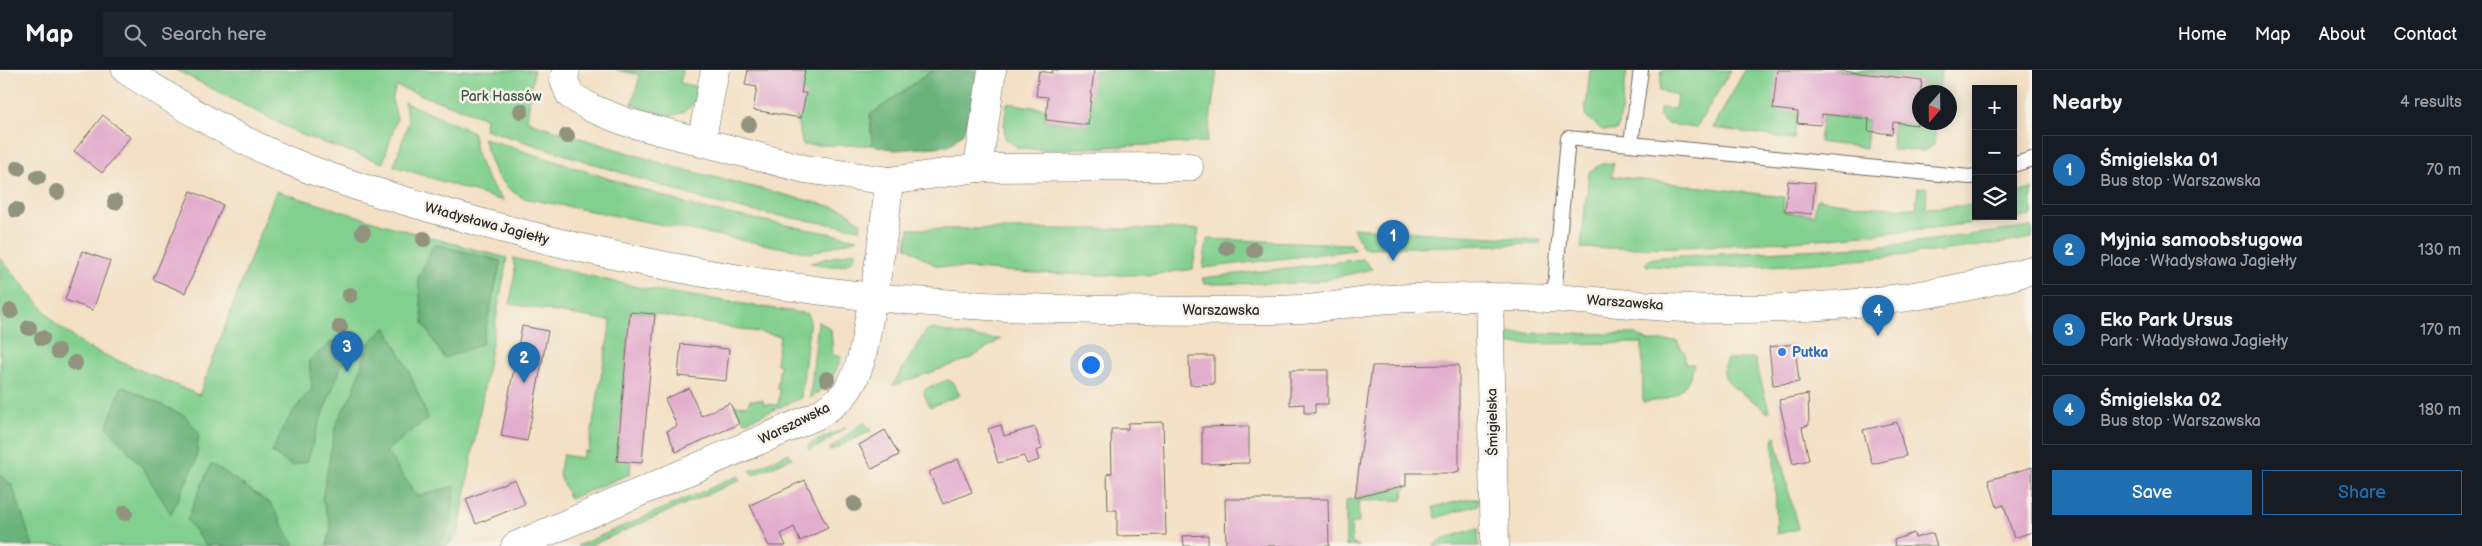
<!DOCTYPE html>
<html lang="en">
<head>
<meta charset="utf-8">
<style>
  body { margin:0; font-family:"Balsamiq Sans",sans-serif; background:#20242c; color:#f1f3f6 }
  .controls { position:absolute; right:15px; top:15px; display:grid; overflow:hidden; border-radius:0px; box-shadow:0 2px 12px #0003 }
  .controls button { width:45px; height:45px; display:grid; place-items:center; padding:0; border:0; border-bottom:1px solid #363941; background:#171b24; color:#f1f3f6; font:25px sans-serif }
  .compass { position:absolute; left:1912px; top:15px; width:45px; height:45px; border-radius:50%; background:#171b24; box-shadow:0 2px 12px #0003; rotate:200deg }
  .you { position:absolute; left:1090px; top:294px; width:18px; height:18px; margin:-12px; border:4px solid #fff; border-radius:50%; background:#1a73e8; box-shadow:0 0 0 8px #1a73e833 }
  .badge { display:grid; place-items:center; width:32px; height:32px; border-radius:50%; background:#1f6fb2; color:#fff; font-size:16px; font-weight:700 }
  .pin { position:absolute; translate:-50% -41px; filter:drop-shadow(0 1px 2px #0008) }
  .pin::after { content:''; position:absolute; top:26px; width:18px; height:15px; background:inherit; clip-path:polygon(0 0,100% 0,50% 100%) }
  .list { margin:0; padding:0; list-style:none }
  h2 { display:flex; justify-content:space-between; align-items:center; height:65px; margin:0; padding:0 20px; font-size:21px }
  h2 small { font-size:16px; font-weight:400; color:#9ea1a6 }
  .list li { display:grid; grid-template-columns:32px 1fr auto; gap:15px; align-items:center; box-sizing:border-box; height:70px; margin:0 10px 10px; padding:0 10px; border:1px solid #363941; border-radius:0px }
  .list b { display:block; font-size:19px; white-space:nowrap }
  .list p { margin:0; font-size:16px; white-space:nowrap; color:#9ea1a6 }
  .list em { font-size:16px; font-style:normal; color:#9ea1a6 }
  .actions { display:flex; gap:10px; padding:15px 20px }
  .actions a { flex:1; padding:11px 0; border:1px solid #1f6fb2; border-radius:0px; text-align:center; font-size:18px; color:#1f6fb2 }
  .actions .main { background:#1f6fb2; color:#fff }
  .icon { flex:none; width:28px; height:28px; fill:none; stroke:currentColor; stroke-width:2; stroke-linecap:round; stroke-linejoin:round }
  .map { position:relative; flex:none; width:2032px; height:476px; overflow:hidden }
  header { display:flex; align-items:center; gap:30px; box-sizing:border-box; height:70px; padding:0 25px; background:#171b24; border-bottom:1px solid #363941 }
  header strong { font-size:24px }
  nav { display:flex; gap:28px; margin-inline-start:auto; font-size:18px }
  .search { width:350px; height:45px; background:#20242c; display:flex; align-items:center; gap:12px; box-sizing:border-box; padding:0 18px; border-radius:0px; color:#9ea1a6; font-size:19px }
  main { display:flex }
  aside { flex:1; background:#171b24 }
  .map>svg:first-child { display:block }
  .green { fill:#82d08f; stroke:#567e5d }
  .forest { fill:#69b27a; stroke:#4a6e52 }
  .building { fill:#e3aece }
  .lines { fill:none; stroke-linecap:round; stroke-linejoin:round }
  .service-casing { stroke:#716a61; stroke-width:16 }
  .minor-casing { stroke:#716a61; stroke-width:29 }
  .tertiary-casing { stroke:#716a61; stroke-width:29 }
  .service { stroke:#fff; stroke-width:14 }
  .minor { stroke:#fff; stroke-width:28 }
  .tertiary { stroke:#fff; stroke-width:28 }
  .tree { fill:#91937e }
  .shop-dot { fill:#3f7fe0; stroke:#f7f3e8; stroke-width:2 }
  .labels { text-anchor:middle; stroke-width:5; stroke-linejoin:round; paint-order:stroke }
  .park-label { font-size:14px; fill:#415444; stroke:#f7f3e8 }
  .street-label { font-size:14px; fill:#2b2b2b; stroke:#f7f3e8 }
  .shop-label { font-size:14px; font-weight:bold; fill:#366cbe; stroke:#f7f3e8; text-anchor:start }
</style>
</head>
<body>
<header>
<strong>Map</strong>
<div class="search"><svg class="icon" aria-label="search" viewBox="0 0 24 24"><circle cx="10" cy="10" r="6"/><path d="M15 15l6 6"/></svg>Search here</div>
<nav><a>Home</a><a>Map</a><a>About</a><a>Contact</a></nav>
</header>
<main>
<div class="map">
<svg width="2032" height="476" viewBox="0 0 2032 476">
  <rect width="100%" height="100%" fill="#f7f3e8"/>
  <filter id="ink" filterUnits="userSpaceOnUse"><feTurbulence type="fractalNoise" baseFrequency=".02" numOctaves="2"/><feDisplacementMap in="SourceGraphic" scale="10" xChannelSelector="R" yChannelSelector="G"/><feConvolveMatrix kernelMatrix="1 2 1 2 8 2 1 2 1" color-interpolation-filters="sRGB"/></filter>
  <filter id="wash" filterUnits="userSpaceOnUse"><feTurbulence type="fractalNoise" baseFrequency=".0096" numOctaves="4" result="noise"/><feDisplacementMap in="SourceGraphic" scale="20" xChannelSelector="R" yChannelSelector="G"/><feGaussianBlur stdDeviation="1.12" result="paint"/><feColorMatrix in="noise" values="0 0 0 0 0 0 0 0 0 0 0 0 0 0 0 0 0 1.4 0 .05"/><feComposite in="paint" operator="in"/></filter>
  <g filter="url(#wash)">
    <rect width="100%" height="100%" fill="#f3e0c5"/>
    <g class="green">
      <polygon points="176,0 534,0 527,49 532,53 674,97 845,140 861,153 860,159 756,142 709,131 485,59 486,48 396,16 392,30 397,48 383,93 304,66"/>
      <path d="M617,0H683L680,13L702,18C687,53 663,50 632,34L640,5Z"/>
      <polygon points="804,0 933,0 870,45 872,75 803,75 796,47"/>
      <polygon points="1093,0 1217,0 1207,72 1045,80 1018,78 1005,68 1004,55 1007,33 1046,39 1045,50 1087,55"/>
      <polygon points="1590,0 1627,0 1619,55 1616,61 1602,60 1585,45"/>
      <polygon points="1662,0 1731,0 1696,58 1667,54 1660,47 1660,38 1675,39 1677,25 1659,21"/>
      <polygon points="1745,0 1777,0 1798,42 1794,69 1713,58"/>
      <polygon points="1833,0 1941,0 1939,22 1921,22 1922,10"/>
      <path d="M404,32L473,62C477,94 484,105 503,131L394,96L409,51Z"/>
      <polygon points="1919,33 1920,52 1936,53 1934,75 1925,81 1892,80 1893,52 1917,54"/>
      <polygon points="1823,44 1869,50 1866,78 1819,72"/>
      <path d="M483,68L703,139L858,169L810,183L523,128C493,110 493,99 483,68Z"/>
      <path d="M1614,93L1611,106L1784,127L1783,142L1814,145L1817,129L1872,137L1916,138L1918,118L1927,117L1926,138L1976,135V146H2013V124L2032,119V146C1882,165 1732,180 1581,178L1589,102L1601,94Z"/>
      <polygon points="276,121 396,158 507,188 458,465 447,476 0,476 0,188 56,254 88,278 199,325"/>
      <path d="M2032,157V168L2010,172C1889,188 1770,202 1647,196L1645,194L1650,189L1662,187L1884,176Z"/>
      <polygon points="1353,158 1541,170 1540,174 1363,178"/>
      <polygon points="909,159 1199,159 1193,199 1149,205 1107,205 1034,203 945,197 935,195 906,177"/>
      <polygon points="1207,169 1351,174 1355,180 1203,198"/>
      <path d="M856,181C853,203 825,195 810,193Z"/>
      <polygon points="513,188 641,218 808,244 810,248 801,328 745,352 734,335 747,336 750,330 763,330 763,334 778,335 780,319 777,319 780,295 776,293 780,266 655,244 630,242 617,390 631,391 630,404 570,429 559,405 563,385 582,388 584,381 588,382 611,251 510,234 515,201"/>
      <polygon points="1363,189 1372,199 1311,213 1205,214 1202,210 1203,208"/>
      <path d="M818,251L831,259L833,285L841,287C836,306 826,317 810,328Z"/>
      <polygon points="932,259 980,268 1001,269 971,288 892,316 926,261"/>
      <path d="M1506,263L1636,264L1648,271H1677L1685,284V294H1694C1688,323 1671,331 1643,332L1642,273L1506,274Z"/>
      <path d="M1727,289H1755L1769,341L1767,343C1757,327 1711,316 1727,289Z"/>
      <polygon points="948,310 952,312 960,325 930,337 924,324 925,319"/>
      <polygon points="864,352 871,361 829,381 829,379"/>
      <polygon points="847,357 819,376 809,380 808,375"/>
      <polygon points="1775,366 1798,459 1777,464 1773,367"/>
      <polygon points="789,383 792,388 753,405 750,401"/>
      <polygon points="738,406 740,410 589,476 577,476"/>
      <polygon points="1406,415 1402,430 1358,431 1359,453 1351,453 1352,474 1359,476 1346,476 1346,430"/>
      <polygon points="1469,429 1478,429 1478,435 1436,448 1433,437"/>
      <polygon points="1478,458 1479,476 1433,476 1440,470"/>
    </g>
    <g class="forest">
      <polygon points="933,0 977,0 971,41 963,63 949,76 895,80 872,75 870,45"/>
      <polygon points="434,174 501,191 482,274 444,288 423,253 418,208"/>
      <polygon points="386,257 408,299 428,348 386,381 417,426 455,416 450,455 439,476 327,476 331,456 322,429 336,354 354,320 369,273"/>
      <path d="M333,271L344,289L315,364L308,391L292,396L272,383C283,356 292,340 312,319L309,291Z"/>
      <polygon points="122,316 185,346 199,363 196,391 171,444 142,397 107,356"/>
      <polygon points="211,393 271,434 295,476 206,476 187,450"/>
      <polygon points="0,405 12,415 33,476 0,476"/>
    </g>
    <g id="blocks">
      <g class="building">
        <polygon points="748,0 805,0 801,23 806,23 801,48 753,40 757,17 745,15"/>
        <polygon points="1052,0 1094,0 1088,55 1046,50 1048,27 1036,26 1039,1 1052,3"/>
        <polygon points="1777,0 1833,0 1922,10 1917,55 1893,52 1892,64 1868,61 1869,49 1822,44 1821,55 1797,53 1798,42 1773,39"/>
        <polygon points="103,45 130,67 102,103 74,81"/>
        <polygon points="1788,111 1815,113 1812,144 1785,141"/>
        <polygon points="191,121 223,135 185,223 153,209"/>
        <polygon points="82,181 110,191 93,240 65,230"/>
        <polygon points="630,242 655,244 642,393 617,391"/>
        <polygon points="522,256 548,261 527,371 501,366"/>
        <polygon points="681,274 729,279 726,311 678,306"/>
        <polygon points="1795,274 1799,312 1773,315 1769,277"/>
        <polygon points="1189,286 1214,286 1214,314 1190,315"/>
        <polygon points="1459,295 1459,401 1451,403 1406,403 1406,415 1355,428 1372,296"/>
        <polygon points="1290,300 1328,300 1328,334 1315,334 1315,343 1304,343 1304,334 1290,335"/>
        <polygon points="689,318 701,346 730,333 739,354 676,382 667,361 677,356 665,329"/>
        <polygon points="1808,324 1809,355 1802,357 1809,390 1793,394 1779,330"/>
        <polygon points="1163,352 1166,465 1117,466 1117,440 1108,440 1107,404 1112,403 1111,359 1128,359 1128,353"/>
        <polygon points="1897,352 1906,386 1872,394 1863,360"/>
        <polygon points="1001,355 1004,366 1035,357 1042,379 1036,381 1039,390 1027,394 1024,386 998,393 988,359"/>
        <polygon points="1249,356 1249,393 1202,394 1202,357"/>
        <polygon points="885,360 899,385 872,399 859,375"/>
        <polygon points="958,389 972,422 943,434 929,402"/>
        <polygon points="2032,397 2032,462 2014,468 2004,435 1997,437 1989,410"/>
        <polygon points="515,409 525,434 476,454 466,429"/>
        <polygon points="805,410 828,458 800,471 794,457 781,464 786,476 769,476 750,435"/>
        <polygon points="1225,429 1328,429 1329,476 1226,476"/>
        <polygon points="1914,463 1915,468 1933,463 1937,476 1895,476 1894,470"/>
        <polygon points="1208,465 1208,476 1184,476 1183,466"/>
      </g>
    </g>
  </g>
  <g filter="url(#ink)">
    <use href="#blocks" fill-opacity="0" stroke="#716a61" stroke-width="1"/>
    <g class="lines">
      <g class="service-casing">
        <g id="service">
          <polyline points="1631,73 1641,0"/>
          <polyline points="2013,95 2032,89"/>
          <polyline points="1554,227 1568,68 1970,107 1976,106"/>
        </g>
      </g>
      <g class="minor-casing">
        <g id="minor">
          <polyline points="566,0 564,10 570,25 591,38 626,52 805,99 889,111 978,98 1189,97"/>
          <polyline points="701,73 715,0"/>
          <polyline points="978,98 992,0"/>
          <polyline points="1489,227 1495,476"/>
          <path d="M515,476L816,346C827,339 838,332 846,322C863,299 865,270 870,243C879,199 885,155 889,111"/>
        </g>
      </g>
      <g class="tertiary-casing">
        <path id="tertiary" d="M126,0C173,31 220,60 271,83C327,109 388,126 447,143C660,205 883,238 1105,240C1170,241 1236,242 1301,239C1327,238 1353,232 1379,230C1424,226 1471,228 1516,227C1582,227 1646,238 1712,239C1819,240 1929,231 2032,200"/>
      </g>
      <use href="#service" class="service"/>
      <use href="#minor" class="minor"/>
      <use href="#tertiary" class="tertiary"/>
    </g>
    <g class="tree">
      <circle cx="521" cy="41" r="8"/>
      <circle cx="749" cy="55" r="8"/>
      <circle cx="567" cy="66" r="8"/>
      <circle cx="18" cy="98" r="8"/>
      <circle cx="38" cy="107" r="8"/>
      <circle cx="57" cy="122" r="8"/>
      <circle cx="115" cy="132" r="8"/>
      <circle cx="16" cy="140" r="8"/>
      <circle cx="363" cy="162" r="8"/>
      <circle cx="424" cy="169" r="8"/>
      <circle cx="1227" cy="178" r="8"/>
      <circle cx="1254" cy="180" r="8"/>
      <circle cx="350" cy="225" r="8"/>
      <circle cx="11" cy="241" r="8"/>
      <circle cx="340" cy="257" r="8"/>
      <circle cx="29" cy="258" r="8"/>
      <circle cx="42" cy="268" r="8"/>
      <circle cx="58" cy="281" r="8"/>
      <circle cx="75" cy="293" r="8"/>
      <circle cx="827" cy="309" r="8"/>
      <circle cx="854" cy="434" r="8"/>
      <circle cx="125" cy="443" r="8"/>
    </g>
  </g>
  <circle class="shop-dot" cx="1782" cy="282" r="5"/>
  <g class="labels">
    <g class="park-label">
      <text x="501" y="31">Park Hassów</text>
    </g>
    <g class="street-label">
      <text transform="translate(487 153) rotate(15)" y="5">Władysława Jagiełły</text>
      <text transform="translate(1625 232) rotate(4)" y="5">Warszawska</text>
      <text x="1221" y="245">Warszawska</text>
      <text transform="translate(1492 352) rotate(-91)" y="5">Śmigielska</text>
      <text transform="translate(794 353) rotate(-26)" y="5">Warszawska</text>
    </g>
    <g class="shop-label">
      <text x="1792" y="287">Putka</text>
    </g>
  </g>
</svg>
<div class="controls">
<button>+</button>
<button>−</button>
<button><svg class="icon" aria-label="layers" viewBox="0 0 24 24"><path d="M12 4l9 5-9 5-9-5zM3 14l9 5 9-5"/></svg></button>
</div>
<svg class="compass" viewBox="-18 -18 36 36"><path d="M0-13l5 13h-10z" fill="#e53935"/><path d="M0 13l5-13h-10z" fill="#9ea1a6"/></svg>
<div class="you"></div>
<div class="pin badge" style="left:1393px;top:191px">1</div>
<div class="pin badge" style="left:524px;top:313px">2</div>
<div class="pin badge" style="left:347px;top:302px">3</div>
<div class="pin badge" style="left:1878px;top:266px">4</div>
</div>
<aside>
<h2>Nearby<small>4 results</small></h2>
<ul class="list">
<li><span class="badge">1</span><div><b>Śmigielska 01</b><p>Bus stop · Warszawska</p></div><em>70 m</em></li>
<li><span class="badge">2</span><div><b>Myjnia samoobsługowa</b><p>Place · Władysława Jagiełły</p></div><em>130 m</em></li>
<li><span class="badge">3</span><div><b>Eko Park Ursus</b><p>Park · Władysława Jagiełły</p></div><em>170 m</em></li>
<li><span class="badge">4</span><div><b>Śmigielska 02</b><p>Bus stop · Warszawska</p></div><em>180 m</em></li>
</ul>
<div class="actions"><a class="main">Save</a><a>Share</a></div>
</aside>
</main>
</body>
</html>
